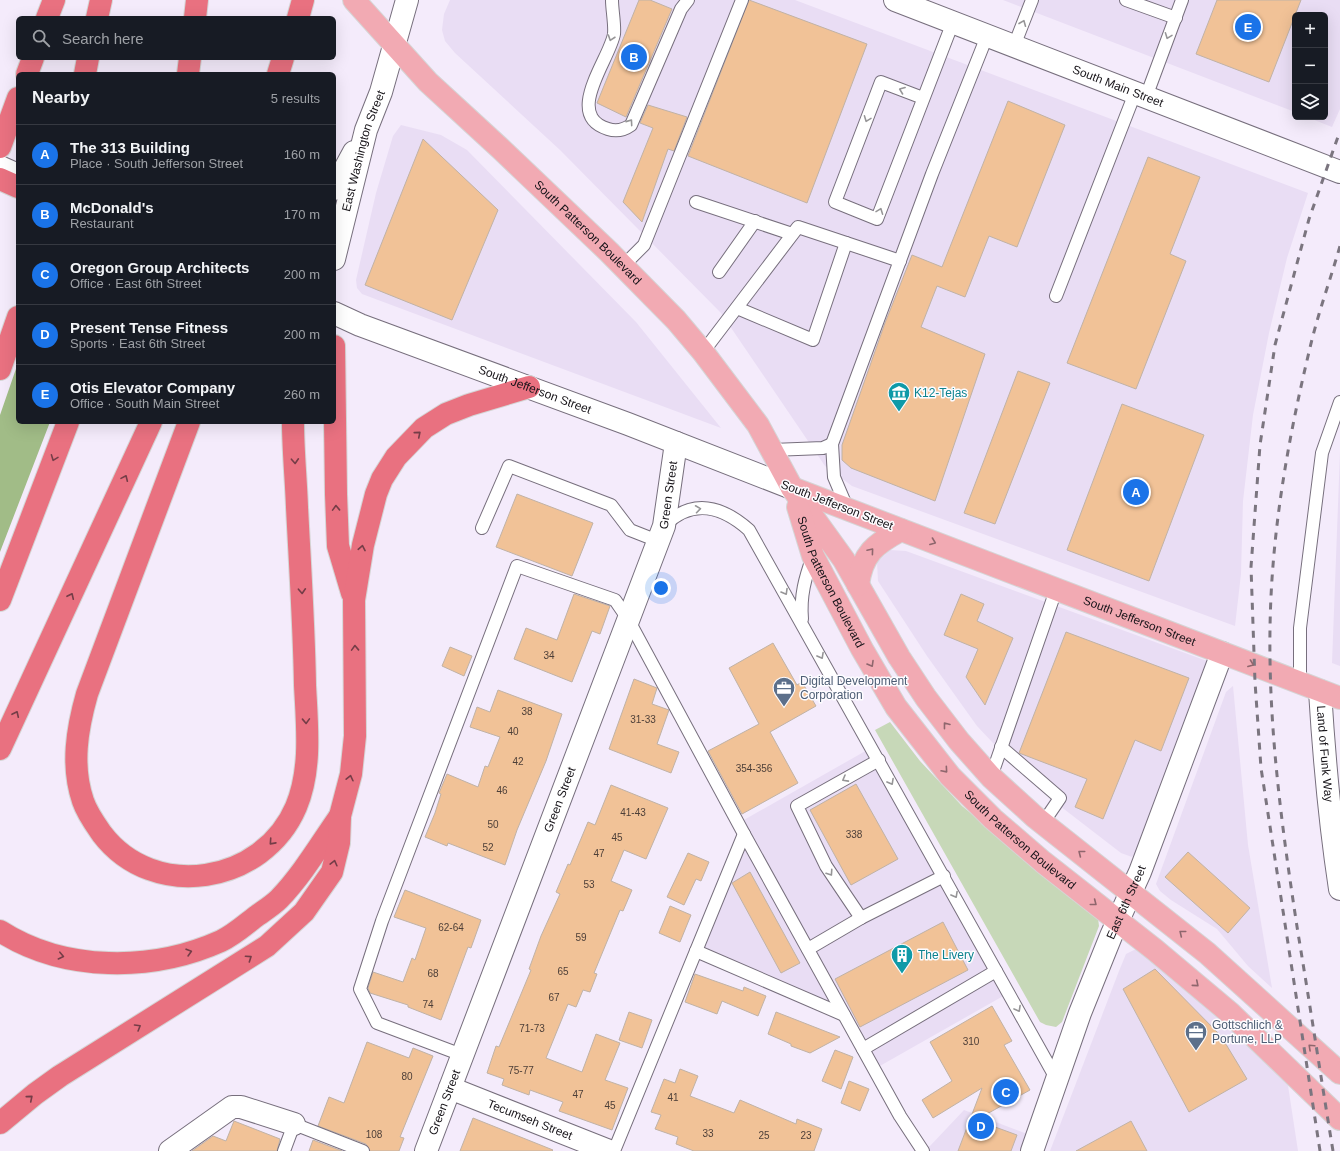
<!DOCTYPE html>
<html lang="en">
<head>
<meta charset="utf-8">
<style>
  body { margin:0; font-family:Arial,sans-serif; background:#242831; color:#f1f3f6 }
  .controls { position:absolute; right:12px; top:12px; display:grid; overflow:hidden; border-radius:6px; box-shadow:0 4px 16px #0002 }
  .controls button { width:36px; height:36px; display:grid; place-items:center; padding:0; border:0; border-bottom:1px solid #363941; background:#171b24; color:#f1f3f6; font:20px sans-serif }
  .you { position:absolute; left:661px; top:588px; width:14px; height:14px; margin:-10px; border:3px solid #fff; border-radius:50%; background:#1a73e8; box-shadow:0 0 0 6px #1a73e833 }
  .badge { display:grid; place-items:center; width:26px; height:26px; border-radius:50%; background:#1a73e8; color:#fff; font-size:13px; font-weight:700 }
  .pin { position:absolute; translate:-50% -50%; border:2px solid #fff; box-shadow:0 1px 4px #0006 }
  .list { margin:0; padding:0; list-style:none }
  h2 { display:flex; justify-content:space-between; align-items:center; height:52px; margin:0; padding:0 16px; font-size:17px }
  h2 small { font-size:13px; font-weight:400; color:#9ea1a6 }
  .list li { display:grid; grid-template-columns:26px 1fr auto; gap:12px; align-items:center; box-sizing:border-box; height:60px; padding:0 16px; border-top:1px solid #363941 }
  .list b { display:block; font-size:15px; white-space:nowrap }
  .list p { margin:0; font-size:13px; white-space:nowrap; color:#9ea1a6 }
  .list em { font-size:13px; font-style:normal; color:#9ea1a6 }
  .icon { flex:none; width:22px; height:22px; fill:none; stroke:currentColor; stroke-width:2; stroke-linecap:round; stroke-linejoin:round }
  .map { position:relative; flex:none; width:1340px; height:1151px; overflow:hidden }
  .search { position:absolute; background:#171b24; box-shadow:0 4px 16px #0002; left:16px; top:16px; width:320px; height:44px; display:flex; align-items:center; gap:10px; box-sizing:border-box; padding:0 14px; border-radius:6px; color:#9ea1a6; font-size:15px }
  .panel { position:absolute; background:#171b24; box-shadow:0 4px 16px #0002; left:16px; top:72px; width:320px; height:352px; border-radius:6px }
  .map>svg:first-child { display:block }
  .built { fill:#e9ddf4 }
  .green { fill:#c7d8b8 }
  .forest { fill:#a1bc87 }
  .building { fill:#f1c297; stroke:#c0b2a6 }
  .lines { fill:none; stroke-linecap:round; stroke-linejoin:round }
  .service-casing { stroke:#776f7d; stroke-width:14 }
  .minor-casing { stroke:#776f7d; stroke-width:24 }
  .tertiary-casing { stroke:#776f7d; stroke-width:24 }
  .primary-casing { stroke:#d5d5d5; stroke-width:24 }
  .motorway-casing { stroke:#d5d5d5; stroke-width:24 }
  .service { stroke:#fff; stroke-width:12 }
  .minor { stroke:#fff; stroke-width:22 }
  .tertiary { stroke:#fff; stroke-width:22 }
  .primary { stroke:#f2aab3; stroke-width:22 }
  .motorway { stroke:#e97180; stroke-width:22 }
  .rail { stroke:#7b757f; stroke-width:3; stroke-dasharray:7 7; stroke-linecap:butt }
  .oneway { stroke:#969597 }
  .oneway2 { stroke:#753d47 }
  .oneway3 { stroke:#8f666d }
  .labels { text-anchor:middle; stroke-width:3; stroke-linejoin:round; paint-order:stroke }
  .number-label { font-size:10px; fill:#4d3f38 }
  .street-label { font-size:12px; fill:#161318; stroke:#fdfcff }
  .culture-label { font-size:12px; fill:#0d838f; stroke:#fdfcff; text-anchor:start }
  .service-label { font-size:12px; fill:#4e5e75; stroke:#fdfcff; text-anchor:start }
</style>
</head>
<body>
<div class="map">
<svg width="1340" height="1151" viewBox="0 0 1340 1151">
  <rect width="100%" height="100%" fill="#f4ebfb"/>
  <g class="built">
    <polygon points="450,0 795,0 1308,193 1287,258 1269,333 1253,415 1243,501 1241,574 1235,626 852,486 825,466 721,313 560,150 455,53 445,41 442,30 444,14"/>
    <polygon points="1003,0 1340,0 1340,109 1332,127 1307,117 1325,117 1325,15 1295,15 1295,112"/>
    <polygon points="401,125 441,135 467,150 636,322 721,428 362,294 357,288 356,280 376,193 393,136"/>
    <polygon points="1340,452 1340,666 1332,663"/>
    <polygon points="890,550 906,551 1207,661 1140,845 1132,857 1121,853 1060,806 1009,760 977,726 927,656 878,581 877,562"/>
    <polygon points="1233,686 1248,845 1272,988 1248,966 1217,929 1171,900 1160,891 1156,884 1226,692"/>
    <polygon points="869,749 1005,995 871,1071 842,1020 691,954 740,835 735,825"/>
    <polygon points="1136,949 1146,951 1287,1079 1298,1151 1050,1151 1119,971 1126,954"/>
    <polygon points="964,1110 1030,1135 1024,1151 919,1151 930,1146"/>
  </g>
  <polygon class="green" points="890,722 920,761 962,806 1098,918 1099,926 1062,1022 1056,1027 1046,1025 1040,1022 875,730"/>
  <polygon class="forest" points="18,363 18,422 50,422 0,552 0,415"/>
  <g class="building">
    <polygon points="639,0 650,0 672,9 626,117 597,103"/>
    <polygon points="749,0 867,44 807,203 688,156"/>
    <polygon points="1217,0 1301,0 1269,82 1196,54"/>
    <polygon points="1008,101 1065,125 1017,247 989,236 965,297 937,286 921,327 985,354 935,501 851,468 842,460 842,445 885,323 912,255 942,267"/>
    <polygon points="648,105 687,117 674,151 668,149 642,222 623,202 653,128 640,123"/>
    <polygon points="423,139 498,210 452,320 365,285"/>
    <polygon points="1148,157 1200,177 1170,254 1186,261 1136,389 1067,363"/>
    <polygon points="1018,371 1050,383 995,524 964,513"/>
    <polygon points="1122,404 1204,435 1149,581 1067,550"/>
    <polygon points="517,494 593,523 572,576 496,547"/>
    <polygon points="574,594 610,606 600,634 592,631 572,682 514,659 526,628 557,640"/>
    <polygon points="961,594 984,604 977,621 1013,638 985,705 966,677 978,649 944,635"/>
    <polygon points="1066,632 1189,678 1161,751 1135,740 1103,819 1075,807 1087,779 1019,753"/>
    <polygon points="773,643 797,685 802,682 816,706 770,732 798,783 742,814 708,751 759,724 729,668"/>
    <polygon points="450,647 472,656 464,676 442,666"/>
    <polygon points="634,679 657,688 652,704 669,710 657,744 679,752 671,773 609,749"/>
    <polygon points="498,690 562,714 546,761 517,830 505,865 448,843 447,846 425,837 435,813 441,794 439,793 447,774 478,787 485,766 488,767 500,737 470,727 477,707 490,712"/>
    <polygon points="856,784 898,859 851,885 810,810"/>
    <polygon points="611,785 668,808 646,859 624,850 611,881 632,890 623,911 620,910 594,973 597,974 590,992 583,990 576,1007 568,1004 546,1058 582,1072 596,1034 620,1043 605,1080 628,1088 612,1130 559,1111 563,1102 530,1090 529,1095 502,1085 504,1079 487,1073 496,1046 499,1047 531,970 529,969 541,936 560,894 556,892 568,864 570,865 588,822 595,825"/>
    <polygon points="1188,852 1250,908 1228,933 1165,877"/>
    <polygon points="688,853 709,862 701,881 696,879 684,905 667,897"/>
    <polygon points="750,872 800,963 781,973 732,883"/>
    <polygon points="405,890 481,920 471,948 468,947 441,1020 408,1007 408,1005 370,993 368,988 373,972 403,982 412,958 415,960 426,928 394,917"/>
    <polygon points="670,906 691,915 680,942 659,933"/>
    <polygon points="943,922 968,970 860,1027 835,979"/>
    <polygon points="1155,969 1221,1036 1247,1079 1189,1112 1123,989"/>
    <polygon points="695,974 743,991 744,987 766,996 758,1016 722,1001 717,1014 685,1002"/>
    <polygon points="992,1006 1012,1041 1004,1045 1030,1090 976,1120 1017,1135 1011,1151 958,1151 982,1088 933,1118 922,1100 952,1081 930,1042"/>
    <polygon points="629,1012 652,1020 642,1048 619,1040"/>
    <polygon points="776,1012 840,1037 810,1053 791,1046 791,1044 768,1034"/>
    <polygon points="367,1042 409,1058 413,1048 433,1056 400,1137 404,1138 399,1151 370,1151 366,1144 318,1126 329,1097 344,1103"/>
    <polygon points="835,1050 853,1057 841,1089 822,1081"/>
    <polygon points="680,1069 698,1076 690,1096 734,1113 740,1100 796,1124 797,1119 822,1129 814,1151 694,1151 676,1144 678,1137 655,1129 661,1115 651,1112 664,1079 675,1083"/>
    <polygon points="849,1081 869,1089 860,1111 841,1103"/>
    <polygon points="473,1118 553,1150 552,1151 460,1151"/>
    <polygon points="234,1121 280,1139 277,1151 192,1151 213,1136 226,1141"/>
    <polygon points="1131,1121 1147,1151 1076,1151"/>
    <polygon points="313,1140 342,1151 309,1151"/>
  </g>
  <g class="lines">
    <g class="service-casing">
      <g id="service">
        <path d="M612,0C612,10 615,24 614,34C610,59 563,115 608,129C617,132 624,130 631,125L681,9L688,0"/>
        <polyline points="1126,0 1176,18"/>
        <polyline points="1014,46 1032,0"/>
        <polyline points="1146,97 1182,0"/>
        <polyline points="923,98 881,82 835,202 877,219 953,22"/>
        <polyline points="696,202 792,234"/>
        <polyline points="623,266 644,245 742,0"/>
        <polyline points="719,272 755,221"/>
        <polyline points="1056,296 1135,93"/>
        <polyline points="737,308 813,340 846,243"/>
        <polyline points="703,352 798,227 900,261"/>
        <polyline points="772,450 823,448 832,444"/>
        <polyline points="848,510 834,477 832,444 932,174 987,36"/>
        <path d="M665,525C693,498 722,506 749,530L1057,1080"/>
        <polyline points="482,528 509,466 611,505 630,530 658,541"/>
        <path d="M802,619C800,596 805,578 813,556"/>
        <polyline points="1300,683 1300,628 1322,453 1340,402"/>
        <polyline points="1001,747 1060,798 1043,823"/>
        <polyline points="991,777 1056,590"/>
        <polyline points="861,918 826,866 797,806 879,760"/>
        <polyline points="808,949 861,918 944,876"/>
        <polyline points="696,951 844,1015"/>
        <polyline points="863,1049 996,971"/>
        <polyline points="462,1055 377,1023 360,989 382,921 517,566 615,600 628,619 744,834 900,1116 923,1151"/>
        <polyline points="284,1151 294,1124 363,1151"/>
        <polyline points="614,1151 744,834"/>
      </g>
    </g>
    <g class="minor-casing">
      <g id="minor">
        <path id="s1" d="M450,1088L609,1151"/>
        <polyline points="170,1151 232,1107 241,1107 294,1124"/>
        <path id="s2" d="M426,1151L664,526L676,443"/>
        <path id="s3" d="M1032,1151L1080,1013L1111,936L1140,872L1222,653"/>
      </g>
    </g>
    <g class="tertiary-casing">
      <g id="tertiary">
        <path id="s4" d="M895,0L1340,172"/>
        <polyline points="0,167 18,175"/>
        <polyline points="334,189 354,152"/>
        <path id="s5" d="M334,259L366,130L381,92L407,0"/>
        <path id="s6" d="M334,313L360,325L628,424L792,488"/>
        <path id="s7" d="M1320,691C1324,757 1330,823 1340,889"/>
      </g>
    </g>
    <g class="primary-casing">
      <g id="primary">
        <path id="s8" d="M354,0L428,82L502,150L609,252L676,320L703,352L758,425L792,488L844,560L899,657L926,698L959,741L991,777L1035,817L1207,953L1340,1073"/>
        <path id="s9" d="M792,488L1340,698"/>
        <path id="s10" d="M798,507L813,556L862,649L896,707L950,776L993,819L1043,862L1155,950L1230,1013L1340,1119"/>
        <path d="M858,585C862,554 875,544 901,530"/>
      </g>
    </g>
    <g class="motorway-casing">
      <g id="motorway">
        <polyline points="47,18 54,0"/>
        <polyline points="97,18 101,0"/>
        <polyline points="195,18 197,0"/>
        <polyline points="298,18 303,0"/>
        <polyline points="27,74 33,58"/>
        <polyline points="85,74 88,58"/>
        <polyline points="188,74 190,58"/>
        <polyline points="278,74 283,58"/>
        <polyline points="0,147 18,98"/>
        <polyline points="0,179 18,187"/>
        <polyline points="334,346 336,494 338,546 352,593"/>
        <polyline points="0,369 18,317"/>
        <path d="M189,422L87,694C77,729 71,766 83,801C87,813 95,824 102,834C154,902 263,884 296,807C312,769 307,725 305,685C304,626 300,566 297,507C296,479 293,450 293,422"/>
        <polyline points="0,600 68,422"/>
        <polyline points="0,749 151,422"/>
        <path d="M0,931C64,972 152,972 221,941C234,935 246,924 258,915C265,910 273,905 279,899C303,874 321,843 340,816"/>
        <polyline points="0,1123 35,1094 60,1076 267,946 304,912 332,872 339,843 340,816 351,774 355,736 354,600 363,545 376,494 382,479 396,457 424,428 446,414 469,405 529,387"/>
      </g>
    </g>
    <use href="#service" class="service"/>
    <use href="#minor" class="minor"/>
    <use href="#tertiary" class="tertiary"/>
    <use href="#primary" class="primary"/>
    <use href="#motorway" class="motorway"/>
    <g class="rail">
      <polyline points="1320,1151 1261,768 1255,682 1251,567 1260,445 1275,345 1309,219 1340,131"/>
      <path d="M1333,1151C1321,1078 1310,1005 1298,933C1280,816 1264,698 1272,579C1277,503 1291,427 1309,352C1317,316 1330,281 1340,246"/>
    </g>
  </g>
  <defs><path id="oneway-chevron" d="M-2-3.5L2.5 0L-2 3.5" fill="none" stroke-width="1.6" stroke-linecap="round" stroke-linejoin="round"/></defs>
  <g class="oneway">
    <use href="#oneway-chevron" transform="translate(1023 23) rotate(-68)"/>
    <use href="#oneway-chevron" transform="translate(1168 36) rotate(111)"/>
    <use href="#oneway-chevron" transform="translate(611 38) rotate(109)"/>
    <use href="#oneway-chevron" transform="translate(902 90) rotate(-159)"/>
    <use href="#oneway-chevron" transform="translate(867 119) rotate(111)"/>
    <use href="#oneway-chevron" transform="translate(630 122) rotate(-55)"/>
    <use href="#oneway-chevron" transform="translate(880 211) rotate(-69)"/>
    <use href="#oneway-chevron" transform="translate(698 509) rotate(-8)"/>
    <use href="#oneway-chevron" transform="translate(785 592) rotate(60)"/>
    <use href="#oneway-chevron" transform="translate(821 656) rotate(61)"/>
    <use href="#oneway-chevron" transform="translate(845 779) rotate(151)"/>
    <use href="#oneway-chevron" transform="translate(891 782) rotate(61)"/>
    <use href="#oneway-chevron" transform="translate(830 873) rotate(56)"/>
    <use href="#oneway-chevron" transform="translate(955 895) rotate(61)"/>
    <use href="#oneway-chevron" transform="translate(1018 1009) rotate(61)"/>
  </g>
  <g class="oneway2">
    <use href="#oneway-chevron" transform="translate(418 434) rotate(-40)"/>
    <use href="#oneway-chevron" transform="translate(54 458) rotate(111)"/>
    <use href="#oneway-chevron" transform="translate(295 461) rotate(87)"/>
    <use href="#oneway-chevron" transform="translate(125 478) rotate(-66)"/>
    <use href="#oneway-chevron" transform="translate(336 508) rotate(-92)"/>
    <use href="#oneway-chevron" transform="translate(362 548) rotate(-79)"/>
    <use href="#oneway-chevron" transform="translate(302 591) rotate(87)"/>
    <use href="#oneway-chevron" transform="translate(71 596) rotate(-65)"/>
    <use href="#oneway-chevron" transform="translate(355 648) rotate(-92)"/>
    <use href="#oneway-chevron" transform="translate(16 714) rotate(-65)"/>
    <use href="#oneway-chevron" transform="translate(306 721) rotate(88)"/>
    <use href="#oneway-chevron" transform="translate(350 778) rotate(-77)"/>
    <use href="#oneway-chevron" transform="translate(272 842) rotate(132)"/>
    <use href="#oneway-chevron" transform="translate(334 863) rotate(-76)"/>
    <use href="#oneway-chevron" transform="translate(189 952) rotate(-16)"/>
    <use href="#oneway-chevron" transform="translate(61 956) rotate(13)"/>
    <use href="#oneway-chevron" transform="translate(249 958) rotate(-34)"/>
    <use href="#oneway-chevron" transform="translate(138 1027) rotate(-31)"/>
    <use href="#oneway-chevron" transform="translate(30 1098) rotate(-40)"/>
  </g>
  <g class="oneway3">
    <use href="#oneway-chevron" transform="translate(933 542) rotate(21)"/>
    <use href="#oneway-chevron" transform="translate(871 551) rotate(-50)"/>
    <use href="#oneway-chevron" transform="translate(871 664) rotate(60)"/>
    <use href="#oneway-chevron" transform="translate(1251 664) rotate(21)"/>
    <use href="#oneway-chevron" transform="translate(946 725) rotate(-128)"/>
    <use href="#oneway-chevron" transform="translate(945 770) rotate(49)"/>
    <use href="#oneway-chevron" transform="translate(1081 853) rotate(-142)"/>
    <use href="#oneway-chevron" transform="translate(1094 903) rotate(38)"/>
    <use href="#oneway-chevron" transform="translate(1182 933) rotate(-141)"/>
    <use href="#oneway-chevron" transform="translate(1196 984) rotate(40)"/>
    <use href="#oneway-chevron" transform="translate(1311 1047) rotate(-137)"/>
  </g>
  <defs>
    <g id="museum-pin" transform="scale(1.15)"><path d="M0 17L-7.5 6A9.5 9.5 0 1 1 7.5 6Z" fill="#0f9aa8" stroke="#fdfcff"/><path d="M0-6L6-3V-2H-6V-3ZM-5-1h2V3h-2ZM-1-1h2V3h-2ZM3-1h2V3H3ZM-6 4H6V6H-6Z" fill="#fff"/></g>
    <g id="office-pin" transform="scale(1.15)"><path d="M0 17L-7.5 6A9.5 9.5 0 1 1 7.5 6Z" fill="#5c6f8a" stroke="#fdfcff"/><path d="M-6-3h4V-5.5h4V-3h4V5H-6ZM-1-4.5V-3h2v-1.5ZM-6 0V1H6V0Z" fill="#fff"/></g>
    <g id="building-pin" transform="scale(1.15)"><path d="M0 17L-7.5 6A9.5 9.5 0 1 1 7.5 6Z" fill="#0f9aa8" stroke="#fdfcff"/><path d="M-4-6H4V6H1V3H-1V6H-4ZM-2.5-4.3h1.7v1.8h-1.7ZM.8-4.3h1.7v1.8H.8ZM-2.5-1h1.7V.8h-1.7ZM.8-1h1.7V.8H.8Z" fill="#fff"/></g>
  </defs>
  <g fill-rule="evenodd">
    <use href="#museum-pin" x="899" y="393"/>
    <use href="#office-pin" x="784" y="688"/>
    <use href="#building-pin" x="902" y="955"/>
    <use href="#office-pin" x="1196" y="1032"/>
  </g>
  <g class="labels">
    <g class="number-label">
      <text x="549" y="659">34</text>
      <text x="527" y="715">38</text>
      <text x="643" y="723">31-33</text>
      <text x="513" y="735">40</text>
      <text x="518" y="765">42</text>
      <text x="754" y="772">354-356</text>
      <text x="502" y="794">46</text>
      <text x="633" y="816">41-43</text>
      <text x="493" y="828">50</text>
      <text x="854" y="838">338</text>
      <text x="617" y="841">45</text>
      <text x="488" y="851">52</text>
      <text x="599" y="857">47</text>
      <text x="589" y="888">53</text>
      <text x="451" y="931">62-64</text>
      <text x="581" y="941">59</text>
      <text x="563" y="975">65</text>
      <text x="433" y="977">68</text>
      <text x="554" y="1001">67</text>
      <text x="428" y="1008">74</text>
      <text x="532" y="1032">71-73</text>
      <text x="971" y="1045">310</text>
      <text x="521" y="1074">75-77</text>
      <text x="407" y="1080">80</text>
      <text x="578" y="1098">47</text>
      <text x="673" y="1101">41</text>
      <text x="610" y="1109">45</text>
      <text x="708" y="1137">33</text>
      <text x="374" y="1138">108</text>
      <text x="764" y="1139">25</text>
      <text x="806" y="1139">23</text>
    </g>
    <g class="street-label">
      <text dy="4" stroke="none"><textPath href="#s4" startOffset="239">South Main Street</textPath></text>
      <text dy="4" stroke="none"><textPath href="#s5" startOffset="112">East Washington Street</textPath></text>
      <text dy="4" stroke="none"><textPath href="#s8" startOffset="330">South Patterson Boulevard</textPath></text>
      <text dy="4" stroke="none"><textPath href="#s6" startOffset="215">South Jefferson Street</textPath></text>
      <text dy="4" stroke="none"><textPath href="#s2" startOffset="700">Green Street</textPath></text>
      <text transform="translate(837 505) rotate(21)" y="4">South Jefferson Street</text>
      <text dy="4" stroke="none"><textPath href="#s10" startOffset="82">South Patterson Boulevard</textPath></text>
      <text dy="4" stroke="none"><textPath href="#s9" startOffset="372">South Jefferson Street</textPath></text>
      <text dy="4" stroke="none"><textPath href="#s7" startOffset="63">Land of Funk Way</textPath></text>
      <text dy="4" stroke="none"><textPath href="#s2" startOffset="376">Green Street</textPath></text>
      <text dy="4" stroke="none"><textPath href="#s10" startOffset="406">South Patterson Boulevard</textPath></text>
      <text dy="4" stroke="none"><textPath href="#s3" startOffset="266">East 6th Street</textPath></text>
      <text dy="4" stroke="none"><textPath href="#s2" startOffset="52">Green Street</textPath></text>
      <text dy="4" stroke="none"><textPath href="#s1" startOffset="86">Tecumseh Street</textPath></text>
    </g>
    <g class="culture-label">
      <text x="914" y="397">K12-Tejas</text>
      <text x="918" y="959">The Livery</text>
    </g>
    <g class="service-label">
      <text x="800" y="685">Digital Development<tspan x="800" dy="14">Corporation</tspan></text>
      <text x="1212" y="1029">Gottschlich &amp;<tspan x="1212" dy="14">Portune, LLP</tspan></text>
    </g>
  </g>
</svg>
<div class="controls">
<button>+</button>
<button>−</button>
<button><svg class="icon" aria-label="layers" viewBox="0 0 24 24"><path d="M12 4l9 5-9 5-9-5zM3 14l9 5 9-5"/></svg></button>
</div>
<div class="you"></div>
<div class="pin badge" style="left:1136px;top:492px">A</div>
<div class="pin badge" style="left:634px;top:57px">B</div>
<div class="pin badge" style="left:1006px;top:1092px">C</div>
<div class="pin badge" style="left:981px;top:1126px">D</div>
<div class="pin badge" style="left:1248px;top:27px">E</div>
<div class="search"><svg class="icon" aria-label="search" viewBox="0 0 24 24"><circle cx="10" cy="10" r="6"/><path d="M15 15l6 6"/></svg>Search here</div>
<section class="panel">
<h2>Nearby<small>5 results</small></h2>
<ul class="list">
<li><span class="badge">A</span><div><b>The 313 Building</b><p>Place · South Jefferson Street</p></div><em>160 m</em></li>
<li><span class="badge">B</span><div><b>McDonald's</b><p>Restaurant</p></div><em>170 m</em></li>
<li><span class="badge">C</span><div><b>Oregon Group Architects</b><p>Office · East 6th Street</p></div><em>200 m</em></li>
<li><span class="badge">D</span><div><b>Present Tense Fitness</b><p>Sports · East 6th Street</p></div><em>200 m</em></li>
<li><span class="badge">E</span><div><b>Otis Elevator Company</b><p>Office · South Main Street</p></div><em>260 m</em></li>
</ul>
</section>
</div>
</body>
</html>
